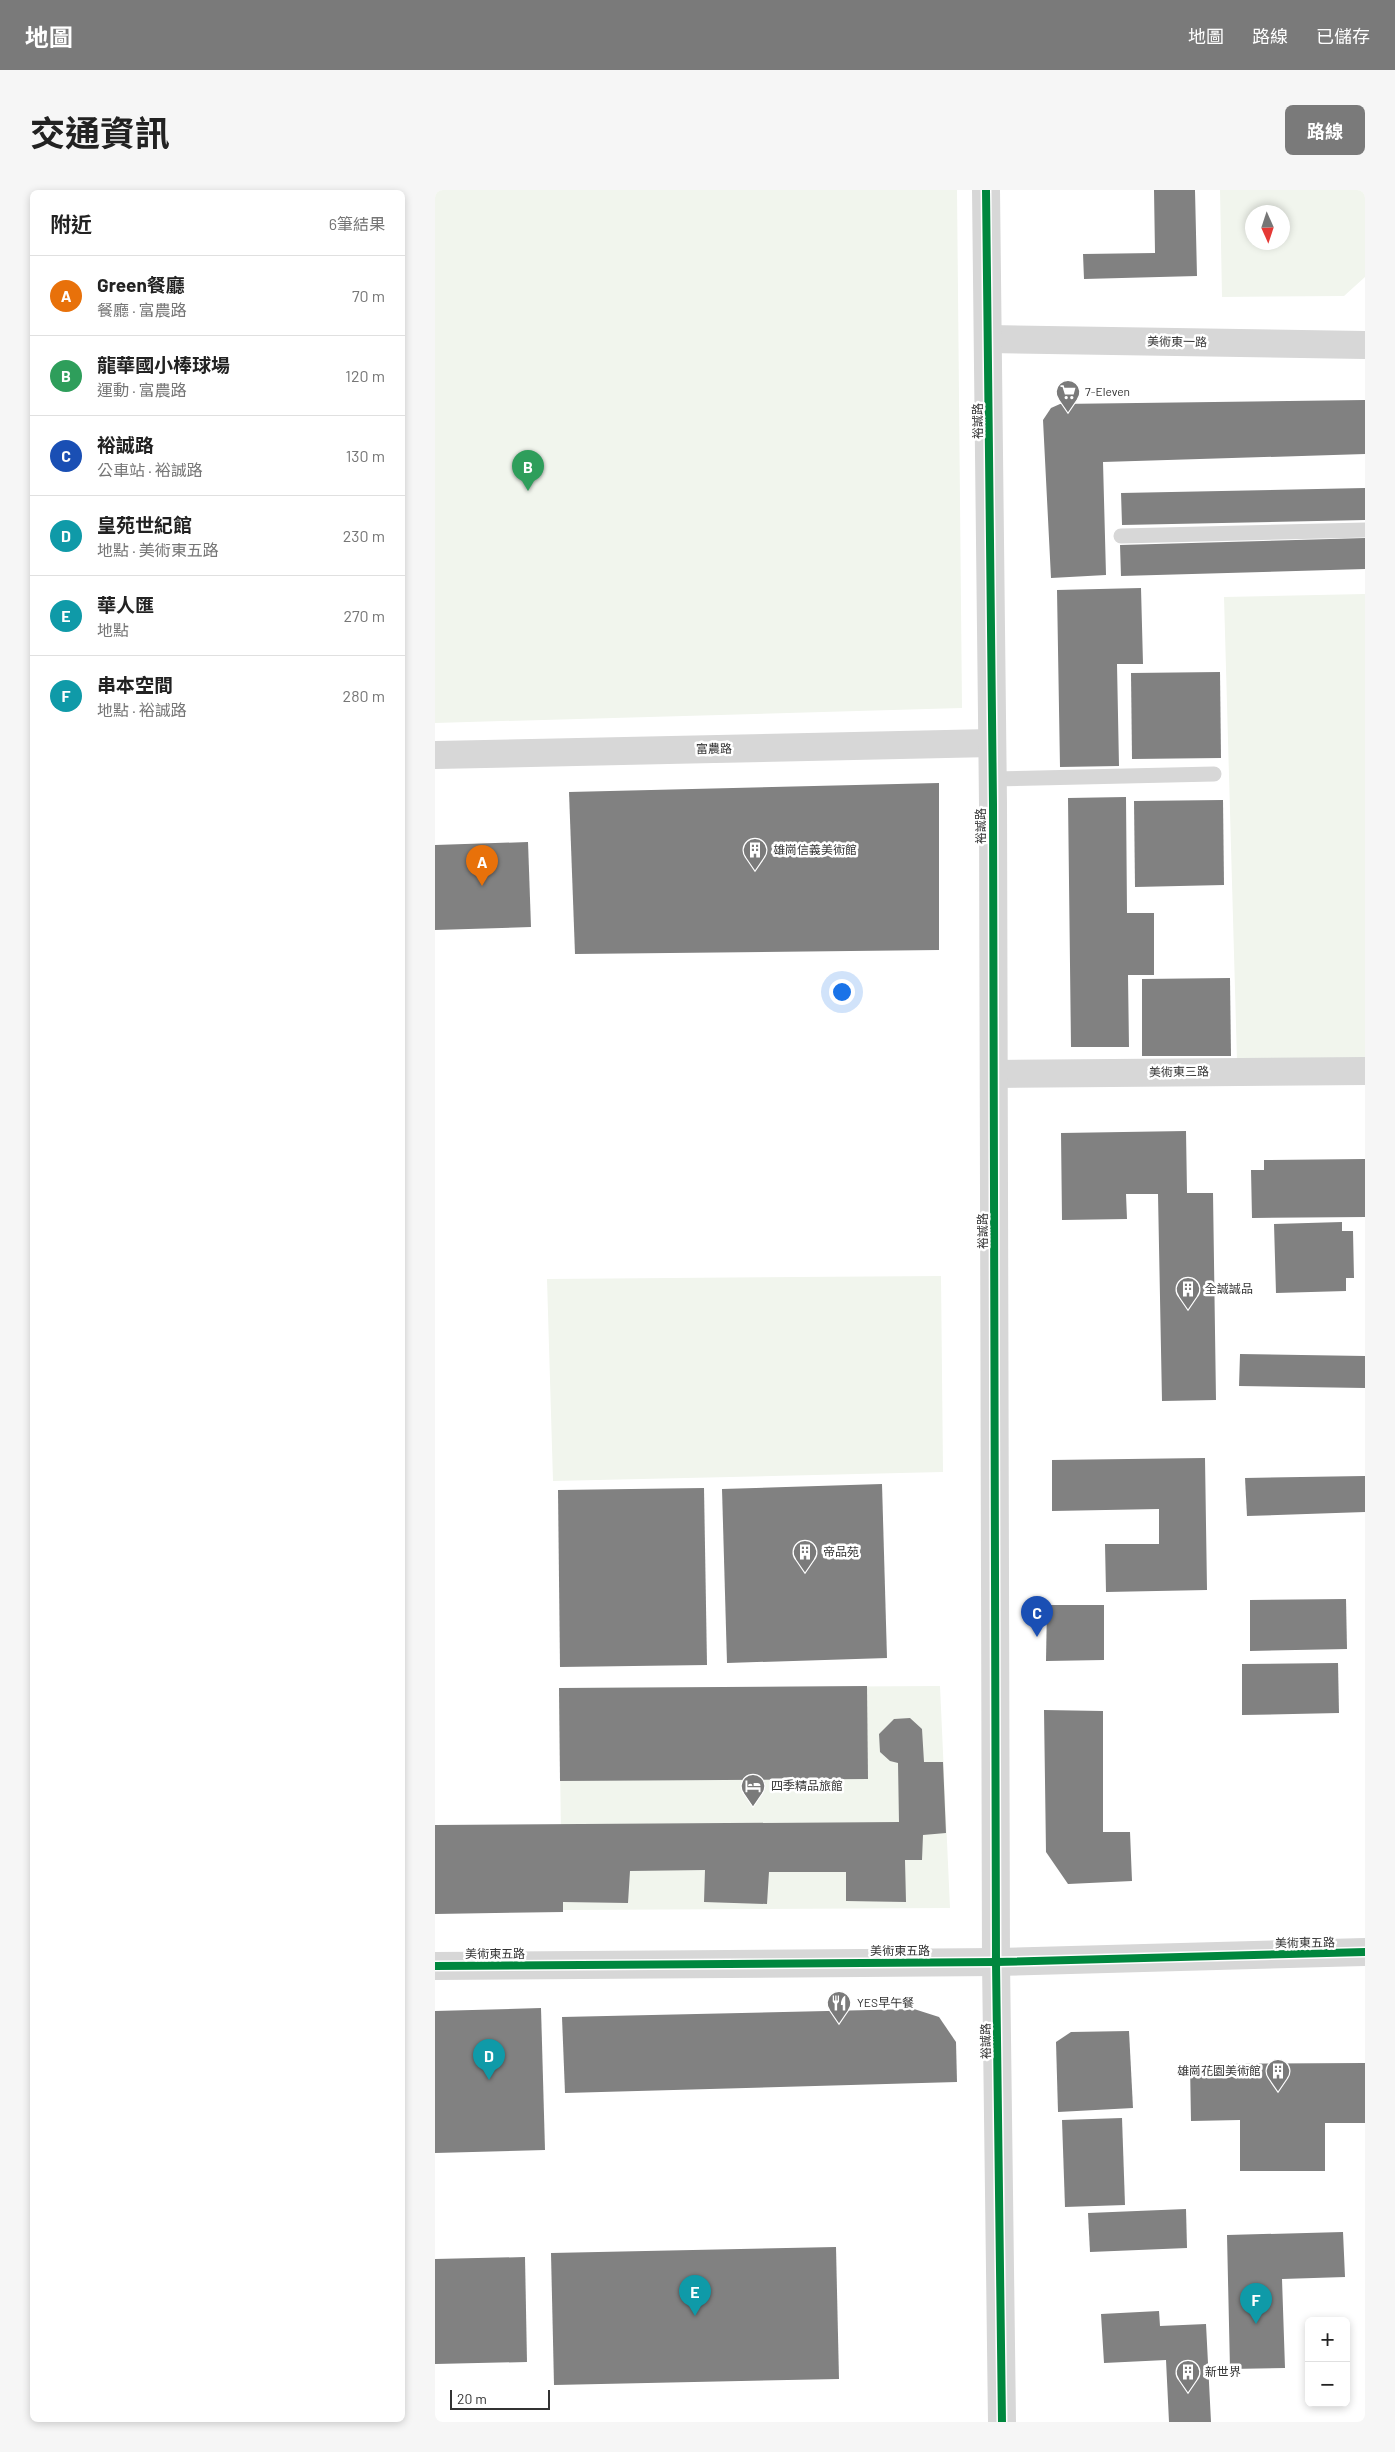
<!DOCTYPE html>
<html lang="zh-TW">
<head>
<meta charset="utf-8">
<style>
  body { margin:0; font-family:Barlow,"Noto Sans TC",sans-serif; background:#f6f6f6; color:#222 }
  .controls { position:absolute; right:15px; bottom:15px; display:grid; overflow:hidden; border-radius:8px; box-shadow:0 2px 8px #0003 }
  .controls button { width:45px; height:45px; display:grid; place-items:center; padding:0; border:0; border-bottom:1px solid #e0e0e0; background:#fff; color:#222; font:25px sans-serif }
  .compass { position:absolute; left:810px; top:15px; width:45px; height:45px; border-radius:50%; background:#fff; box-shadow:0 2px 8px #0003; rotate:177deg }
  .scale { position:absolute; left:15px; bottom:12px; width:100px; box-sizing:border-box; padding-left:5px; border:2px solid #333; border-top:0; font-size:14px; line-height:18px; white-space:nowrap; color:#333; -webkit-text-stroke:4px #fff; paint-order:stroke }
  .you { position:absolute; left:406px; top:801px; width:18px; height:18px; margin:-12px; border:4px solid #fff; border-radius:50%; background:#1a73e8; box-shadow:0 0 0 8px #1a73e833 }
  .badge { display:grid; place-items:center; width:32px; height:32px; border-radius:50%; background:#7a7a7a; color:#fff; font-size:16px; font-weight:700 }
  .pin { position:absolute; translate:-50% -41px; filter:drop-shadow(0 1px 2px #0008) }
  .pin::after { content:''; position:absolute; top:26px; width:18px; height:15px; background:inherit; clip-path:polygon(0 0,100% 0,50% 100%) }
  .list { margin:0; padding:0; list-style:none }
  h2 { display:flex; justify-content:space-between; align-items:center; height:65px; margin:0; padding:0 20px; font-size:21px }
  h2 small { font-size:16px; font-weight:400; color:#767676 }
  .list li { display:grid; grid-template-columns:32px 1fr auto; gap:15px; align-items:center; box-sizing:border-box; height:80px; padding:0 20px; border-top:1px solid #e0e0e0 }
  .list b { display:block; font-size:19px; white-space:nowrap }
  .list p { margin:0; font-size:16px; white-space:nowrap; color:#767676 }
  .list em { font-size:16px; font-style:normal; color:#767676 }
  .map { position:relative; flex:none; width:930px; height:2232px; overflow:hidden; border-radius:8px }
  header { display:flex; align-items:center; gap:30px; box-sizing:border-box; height:70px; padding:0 25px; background:#7a7a7a; color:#fff }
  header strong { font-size:24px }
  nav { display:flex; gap:28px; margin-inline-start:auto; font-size:18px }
  .intro { display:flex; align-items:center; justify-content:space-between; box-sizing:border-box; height:120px; padding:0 30px }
  h1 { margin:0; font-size:35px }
  .button { padding:12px 22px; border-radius:8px; background:#7a7a7a; color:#fff; font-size:18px; font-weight:700 }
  main { display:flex; gap:30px; padding:0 30px }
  aside { flex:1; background:#fff; border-radius:8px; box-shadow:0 2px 8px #0003 }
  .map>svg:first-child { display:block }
  .green { fill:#f1f5ed; fill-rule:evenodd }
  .building { fill:#818181 }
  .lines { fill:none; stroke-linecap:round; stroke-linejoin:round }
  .service { stroke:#d7d7d7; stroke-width:15 }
  .minor { stroke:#d7d7d7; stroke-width:28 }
  .tertiary { stroke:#d7d7d7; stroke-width:28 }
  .cycleway-casing { stroke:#fff; stroke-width:11 }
  .cycleway { stroke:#00873e; stroke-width:8 }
  .labels { text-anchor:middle; stroke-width:5; stroke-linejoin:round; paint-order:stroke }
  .street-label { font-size:12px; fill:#333; stroke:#fff }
  .poi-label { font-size:12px; fill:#333; stroke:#fff; text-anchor:start }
</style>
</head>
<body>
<header>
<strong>地圖</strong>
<nav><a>地圖</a><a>路線</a><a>已儲存</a></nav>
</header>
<div class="intro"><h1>交通資訊</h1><a class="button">路線</a></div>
<main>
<aside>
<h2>附近<small>6筆結果</small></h2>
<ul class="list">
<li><span class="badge" style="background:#e8710a">A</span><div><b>Green餐廳</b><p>餐廳 · 富農路</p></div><em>70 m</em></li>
<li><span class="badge" style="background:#2e9e5b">B</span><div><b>龍華國小棒球場</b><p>運動 · 富農路</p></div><em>120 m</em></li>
<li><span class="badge" style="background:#1a4fb4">C</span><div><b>裕誠路</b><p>公車站 · 裕誠路</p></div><em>130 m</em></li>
<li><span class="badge" style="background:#0f9aa8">D</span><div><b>皇苑世紀館</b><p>地點 · 美術東五路</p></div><em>230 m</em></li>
<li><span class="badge" style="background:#0f9aa8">E</span><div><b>華人匯</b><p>地點</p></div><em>270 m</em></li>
<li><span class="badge" style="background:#0f9aa8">F</span><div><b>串本空間</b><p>地點 · 裕誠路</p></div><em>280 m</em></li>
</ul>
</aside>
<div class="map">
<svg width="930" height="2232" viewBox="0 0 930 2232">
  <rect width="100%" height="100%" fill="#fff"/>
  <g class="green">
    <polygon points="0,0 522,0 527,518 0,533"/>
    <path d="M785,0H930V87L909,106L787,107ZM848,22V52H818V22Z"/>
    <polygon points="930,404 930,868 802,871 789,407"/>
    <polygon points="506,1086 508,1282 118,1291 112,1089"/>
    <polygon points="505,1496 515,1718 127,1720 124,1498"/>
  </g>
  <g class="building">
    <polygon points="719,0 760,0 762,86 649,89 648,64 720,63"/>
    <polygon points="930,210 930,264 668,272 671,385 616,388 608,230 616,218 625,214"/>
    <polygon points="930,298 930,330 687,335 686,303"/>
    <polygon points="930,348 930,379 686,386 685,355"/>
    <polygon points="706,398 708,474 682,474 684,576 625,577 622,400"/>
    <polygon points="785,482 786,568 697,569 696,483"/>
    <polygon points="504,593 504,760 140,764 134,602"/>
    <polygon points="691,607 692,723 719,723 719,785 693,785 694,857 636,857 633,608"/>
    <polygon points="788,610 789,695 700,697 699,611"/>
    <polygon points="93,652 96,737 0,740 0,655"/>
    <polygon points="795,788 796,866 707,866 707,789"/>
    <polygon points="751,941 752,1003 778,1003 781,1210 727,1211 723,1004 691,1004 692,1029 627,1030 626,943"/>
    <polygon points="930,969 930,1027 817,1028 816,980 829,980 829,970"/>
    <polygon points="907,1032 907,1041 918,1041 919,1088 911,1088 911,1101 841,1103 839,1034"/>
    <polygon points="805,1164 930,1166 930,1198 804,1196"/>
    <polygon points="770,1268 772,1400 671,1402 670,1354 724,1354 724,1319 617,1321 617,1270"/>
    <polygon points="930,1286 930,1322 812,1326 810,1288"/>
    <polygon points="447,1294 452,1468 292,1473 287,1299"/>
    <polygon points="269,1298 272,1475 125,1477 123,1300"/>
    <polygon points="911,1409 912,1459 815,1461 815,1410"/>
    <polygon points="612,1415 669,1415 669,1470 611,1471"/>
    <polygon points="903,1473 904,1523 807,1525 807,1474"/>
    <polygon points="432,1496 433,1589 125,1591 124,1498"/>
    <polygon points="609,1520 668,1521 668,1642 695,1642 697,1691 633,1694 611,1662"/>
    <polygon points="475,1528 487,1539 489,1572 508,1572 511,1643 488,1645 487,1670 470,1670 471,1712 411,1711 411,1682 334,1682 332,1714 269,1712 270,1680 195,1681 193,1713 128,1712 128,1722 0,1724 0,1635 464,1632 463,1573 455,1571 445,1562 444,1544 459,1529"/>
    <polygon points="106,1818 110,1960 0,1963 0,1821"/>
    <polygon points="479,1819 504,1827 521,1852 522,1892 130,1903 127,1827"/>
    <polygon points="694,1841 698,1918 623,1922 621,1852 636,1842"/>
    <polygon points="930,1873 930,1933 890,1933 890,1981 805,1981 805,1930 756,1931 755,1874"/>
    <polygon points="687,1928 690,2015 630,2017 627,1930"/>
    <polygon points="751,2019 752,2058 655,2062 653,2023"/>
    <polygon points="908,2042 910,2087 847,2089 850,2178 795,2179 792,2045"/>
    <polygon points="401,2057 404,2189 119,2195 116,2063"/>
    <polygon points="90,2067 92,2172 0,2174 0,2069"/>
    <polygon points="724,2121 725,2136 771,2134 776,2232 734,2232 731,2170 669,2173 666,2124"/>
  </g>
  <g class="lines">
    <g class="service">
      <polyline points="686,346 930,340"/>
      <polyline points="557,589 779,584"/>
    </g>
    <g class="minor">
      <polyline points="554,149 930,155"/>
      <polyline points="0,565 557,553"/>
      <polyline points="559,884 930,881"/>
      <polyline points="0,1776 561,1772 930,1762"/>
    </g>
    <polyline class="tertiary" points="551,0 558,614 561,1772 567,2232"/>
    <g class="cycleway-casing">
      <g id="cycleway">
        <polyline points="551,0 558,614 561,1772 567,2232"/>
        <polyline points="0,1776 561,1772 930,1762"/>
      </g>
    </g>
    <use href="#cycleway" class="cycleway"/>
  </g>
  <defs>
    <g id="supermarket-pin" transform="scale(1.25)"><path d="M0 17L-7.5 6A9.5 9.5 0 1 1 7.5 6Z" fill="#7a7a7a" stroke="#fff"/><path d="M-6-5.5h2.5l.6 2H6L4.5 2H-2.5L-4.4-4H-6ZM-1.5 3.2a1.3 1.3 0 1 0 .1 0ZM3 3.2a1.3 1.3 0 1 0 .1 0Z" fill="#fff"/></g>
    <g id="building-pin" transform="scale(1.25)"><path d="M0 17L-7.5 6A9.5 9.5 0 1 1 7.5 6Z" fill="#7a7a7a" stroke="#fff"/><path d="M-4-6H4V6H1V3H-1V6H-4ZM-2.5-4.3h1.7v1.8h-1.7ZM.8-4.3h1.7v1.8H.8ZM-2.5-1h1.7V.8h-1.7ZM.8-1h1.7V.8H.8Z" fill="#fff"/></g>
    <g id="hotel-pin" transform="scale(1.25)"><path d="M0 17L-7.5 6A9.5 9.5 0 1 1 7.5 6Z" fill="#7a7a7a" stroke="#fff"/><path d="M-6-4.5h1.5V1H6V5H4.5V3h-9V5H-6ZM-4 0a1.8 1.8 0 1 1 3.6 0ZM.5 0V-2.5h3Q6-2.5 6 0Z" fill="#fff"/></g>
    <g id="restaurant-pin" transform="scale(1.25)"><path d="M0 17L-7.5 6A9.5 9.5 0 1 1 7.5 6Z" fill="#7a7a7a" stroke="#fff"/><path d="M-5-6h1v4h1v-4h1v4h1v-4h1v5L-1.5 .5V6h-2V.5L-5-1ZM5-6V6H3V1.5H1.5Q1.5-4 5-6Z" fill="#fff"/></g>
  </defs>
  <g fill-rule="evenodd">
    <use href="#supermarket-pin" x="633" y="202"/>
    <use href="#building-pin" x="320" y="660"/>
    <use href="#building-pin" x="753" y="1099"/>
    <use href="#building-pin" x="370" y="1362"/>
    <use href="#hotel-pin" x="318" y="1596"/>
    <use href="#restaurant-pin" x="404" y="1813"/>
    <use href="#building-pin" x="843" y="1881"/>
    <use href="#building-pin" x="753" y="2182"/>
  </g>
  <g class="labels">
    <g class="street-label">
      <text transform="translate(742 152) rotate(1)" y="4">美術東一路</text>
      <text transform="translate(543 231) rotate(-90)" y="4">裕誠路</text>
      <text transform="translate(279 559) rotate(-1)" y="4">富農路</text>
      <text transform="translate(546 636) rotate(-90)" y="4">裕誠路</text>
      <text transform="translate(744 882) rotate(-1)" y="4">美術東三路</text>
      <text transform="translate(548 1041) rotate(-90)" y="4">裕誠路</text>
      <text transform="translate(870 1753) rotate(-1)" y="4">美術東五路</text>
      <text x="465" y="1765">美術東五路</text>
      <text x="60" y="1768">美術東五路</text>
      <text transform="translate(551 1851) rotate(-91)" y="4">裕誠路</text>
    </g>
    <g class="poi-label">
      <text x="650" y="206">7-Eleven</text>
      <text x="338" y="664">雄崗信義美術館</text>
      <text x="770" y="1103">全誠誠品</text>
      <text x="388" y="1366">帝品苑</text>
      <text x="336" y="1600">四季精品旅館</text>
      <text x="422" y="1817">YES早午餐</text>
      <text x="826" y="1885" text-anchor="end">雄崗花園美術館</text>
      <text x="770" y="2186">新世界</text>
    </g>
  </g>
</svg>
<div class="controls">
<button>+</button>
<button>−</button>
</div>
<svg class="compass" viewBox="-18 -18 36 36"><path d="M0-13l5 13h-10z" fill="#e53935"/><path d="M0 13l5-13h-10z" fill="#767676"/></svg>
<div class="scale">20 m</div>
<div class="you"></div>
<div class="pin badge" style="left:47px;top:696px;background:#e8710a">A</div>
<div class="pin badge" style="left:93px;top:301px;background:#2e9e5b">B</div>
<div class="pin badge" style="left:602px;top:1447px;background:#1a4fb4">C</div>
<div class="pin badge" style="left:54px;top:1890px;background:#0f9aa8">D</div>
<div class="pin badge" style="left:260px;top:2126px;background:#0f9aa8">E</div>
<div class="pin badge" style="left:821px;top:2134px;background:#0f9aa8">F</div>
</div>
</main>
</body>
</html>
